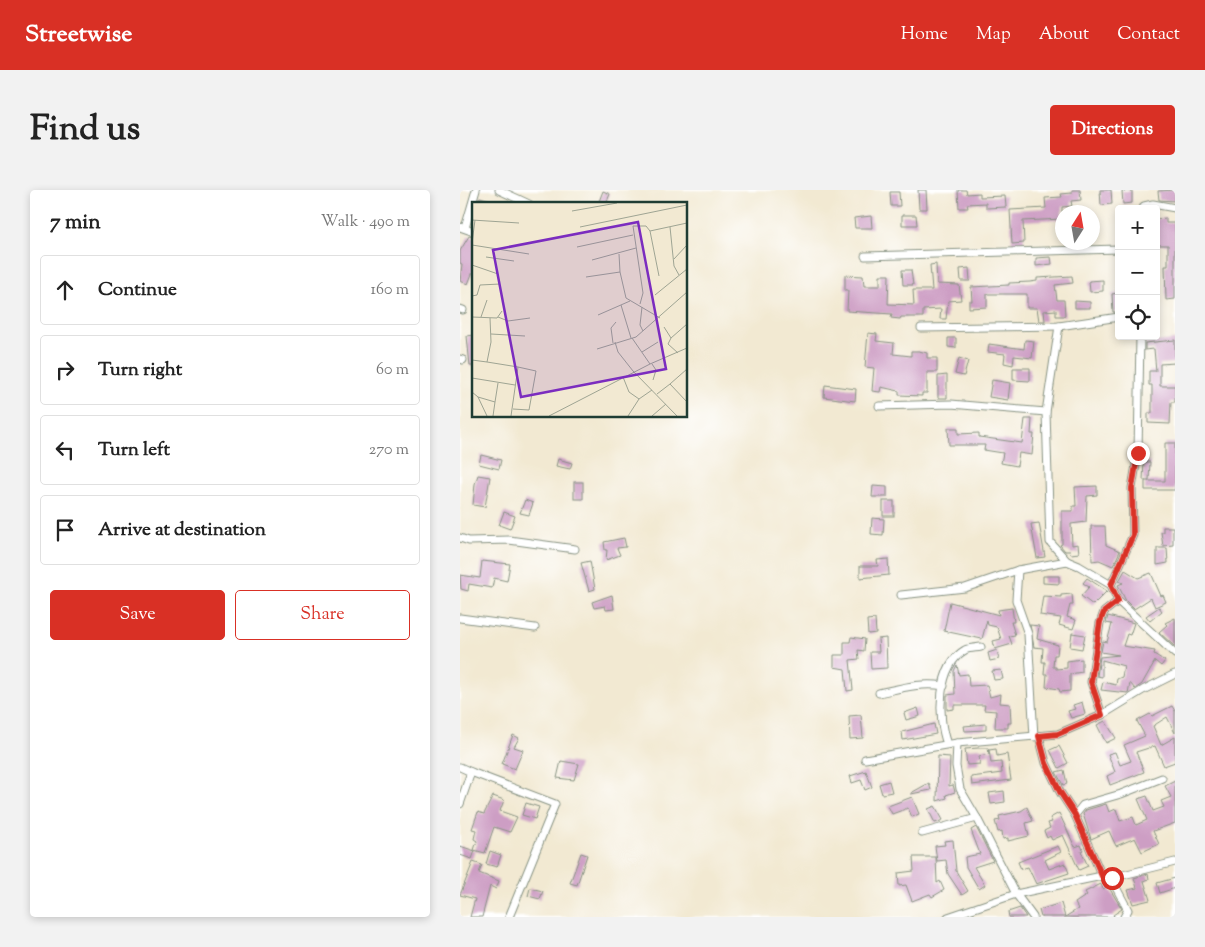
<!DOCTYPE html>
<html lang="en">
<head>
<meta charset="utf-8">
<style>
  body { margin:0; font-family:"Sorts Mill Goudy",serif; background:#f2f2f2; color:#222 }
  .controls { position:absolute; right:15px; top:15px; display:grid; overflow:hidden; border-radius:5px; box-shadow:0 2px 8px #0003 }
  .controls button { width:45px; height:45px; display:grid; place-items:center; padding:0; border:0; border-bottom:1px solid #e0e0e0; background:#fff; color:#222; font:25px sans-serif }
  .compass { position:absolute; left:595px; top:15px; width:45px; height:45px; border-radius:50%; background:#fff; box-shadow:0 2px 8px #0003; rotate:11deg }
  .stop { position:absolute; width:15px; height:15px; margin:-11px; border:4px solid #d93025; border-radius:50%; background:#fff }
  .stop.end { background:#d93025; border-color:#fff; box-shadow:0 1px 5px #0008 }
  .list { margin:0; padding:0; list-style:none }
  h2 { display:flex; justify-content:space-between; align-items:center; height:65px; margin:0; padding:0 20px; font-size:21px }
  h2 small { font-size:16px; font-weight:400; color:#767676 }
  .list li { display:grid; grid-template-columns:32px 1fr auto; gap:15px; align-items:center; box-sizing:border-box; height:70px; margin:0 10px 10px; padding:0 10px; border:1px solid #e0e0e0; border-radius:5px }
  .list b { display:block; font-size:19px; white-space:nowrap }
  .list em { font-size:16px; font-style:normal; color:#767676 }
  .actions { display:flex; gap:10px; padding:15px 20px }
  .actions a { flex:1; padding:11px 0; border:1px solid #d93025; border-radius:5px; text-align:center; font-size:18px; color:#d93025 }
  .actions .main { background:#d93025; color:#fff }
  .icon { flex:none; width:28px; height:28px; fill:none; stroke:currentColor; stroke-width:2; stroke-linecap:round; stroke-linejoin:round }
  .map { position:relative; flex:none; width:715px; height:727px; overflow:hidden; border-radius:5px }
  header { display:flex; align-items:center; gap:30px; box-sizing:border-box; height:70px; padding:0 25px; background:#d93025; color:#fff }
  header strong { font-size:24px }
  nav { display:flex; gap:28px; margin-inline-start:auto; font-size:18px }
  .intro { display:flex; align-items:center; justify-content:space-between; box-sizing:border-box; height:120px; padding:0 30px }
  h1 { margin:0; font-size:35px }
  .button { padding:12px 22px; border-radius:5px; background:#d93025; color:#fff; font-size:18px; font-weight:700 }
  main { display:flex; gap:30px; padding:0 30px }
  aside { flex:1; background:#fff; border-radius:5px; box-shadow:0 2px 8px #0003 }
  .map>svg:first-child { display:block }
  .building { fill:#cd9ec4 }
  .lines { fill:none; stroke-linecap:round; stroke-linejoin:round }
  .minor-casing { stroke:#889383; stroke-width:9 }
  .minor { stroke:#fff; stroke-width:7 }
  .route { stroke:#d93025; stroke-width:6 }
  .inset-road { fill:none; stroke:#9ea493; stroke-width:1 }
  .view { fill:#7b2cbf; fill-opacity:0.15; stroke:#7b2cbf; stroke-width:2.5 }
  .inset-edge { fill:none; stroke:#1f3d34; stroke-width:2.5 }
</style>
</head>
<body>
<header>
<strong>Streetwise</strong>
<nav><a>Home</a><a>Map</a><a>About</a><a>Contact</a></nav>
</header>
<div class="intro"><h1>Find us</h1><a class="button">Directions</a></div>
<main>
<aside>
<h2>7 min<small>Walk · 490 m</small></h2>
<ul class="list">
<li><svg class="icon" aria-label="ahead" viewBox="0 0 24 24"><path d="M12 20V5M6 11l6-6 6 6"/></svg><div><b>Continue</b></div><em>160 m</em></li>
<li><svg class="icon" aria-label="right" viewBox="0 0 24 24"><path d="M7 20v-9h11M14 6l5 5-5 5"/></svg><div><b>Turn right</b></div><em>60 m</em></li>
<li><svg class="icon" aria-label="left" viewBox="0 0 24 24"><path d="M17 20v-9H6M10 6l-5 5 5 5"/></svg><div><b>Turn left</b></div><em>270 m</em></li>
<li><svg class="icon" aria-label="arrive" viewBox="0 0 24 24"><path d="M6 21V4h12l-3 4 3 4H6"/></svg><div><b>Arrive at destination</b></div></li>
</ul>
<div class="actions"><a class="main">Save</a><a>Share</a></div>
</aside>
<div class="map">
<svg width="715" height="727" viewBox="0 0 715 727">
  <rect width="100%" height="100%" fill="#fff"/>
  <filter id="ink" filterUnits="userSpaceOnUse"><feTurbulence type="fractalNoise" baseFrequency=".02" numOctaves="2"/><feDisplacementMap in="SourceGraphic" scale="10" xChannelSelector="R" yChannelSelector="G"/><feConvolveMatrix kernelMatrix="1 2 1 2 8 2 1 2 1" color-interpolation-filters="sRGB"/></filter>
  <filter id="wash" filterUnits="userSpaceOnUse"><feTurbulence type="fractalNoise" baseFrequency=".0096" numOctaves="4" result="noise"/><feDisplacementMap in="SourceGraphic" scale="20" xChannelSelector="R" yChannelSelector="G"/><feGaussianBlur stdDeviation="1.12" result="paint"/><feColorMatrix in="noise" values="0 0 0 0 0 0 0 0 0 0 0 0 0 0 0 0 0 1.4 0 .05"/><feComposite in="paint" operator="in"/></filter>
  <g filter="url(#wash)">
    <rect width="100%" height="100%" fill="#f2e9d2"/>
    <g id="blocks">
      <g class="building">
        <polygon points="458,0 466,0 467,19 459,19"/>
        <polygon points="498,0 506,0 507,4 520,3 520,7 545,6 546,17 526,18 526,13 507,14 508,18 499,18"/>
        <polygon points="612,0 620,0 621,10 611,11 612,16 602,17 602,29 563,31 564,53 552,54 550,20 586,18 585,8 602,7 601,4 612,3"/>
        <polygon points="640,0 651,0 652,14 641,15"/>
        <polygon points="715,0 715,11 699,10 698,1"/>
        <polygon points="143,1 150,4 146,14 138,14"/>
        <polygon points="662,1 672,1 672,13 663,14"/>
        <polygon points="430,2 439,2 440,16 431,16"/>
        <polygon points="20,7 38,12 38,14 18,14"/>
        <polygon points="442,25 456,25 457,35 442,35"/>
        <polygon points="411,26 412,38 395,38 394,28"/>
        <polygon points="706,28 706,33 715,33 715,109 706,110 705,76 708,76 708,55 696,55 696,29"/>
        <polygon points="9,46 14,47 14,79 8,94 0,91 2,74 0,73 0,61"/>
        <polygon points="591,67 592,74 576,76 576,68"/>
        <polygon points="476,74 477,94 499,95 501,110 488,111 486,129 480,129 481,119 463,120 463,127 441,127 440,129 431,128 432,124 387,121 388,100 385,100 385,85 403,86 404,96 420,96 420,85 429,85 428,114 454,115 453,100 472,100 470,75"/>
        <polygon points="509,78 510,91 501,91 500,79"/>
        <polygon points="442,80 451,80 453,95 443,95"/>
        <polygon points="612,86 613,93 595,95 597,110 604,110 605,126 596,126 596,120 584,121 585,131 579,131 577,118 567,118 567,104 527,104 527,117 509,118 509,111 512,111 511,97 549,95 549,93 570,92 577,91 577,88"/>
        <polygon points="643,90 643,101 630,102 629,91"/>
        <polygon points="659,103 659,122 653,122 652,104"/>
        <polygon points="615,111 630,112 630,118 615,118"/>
        <polygon points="408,143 417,144 416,151 434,153 433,164 451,166 451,161 459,161 467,163 467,168 477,168 477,182 467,182 467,203 462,203 462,206 439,205 439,201 421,197 420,202 412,201 414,178 405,177"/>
        <polygon points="14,145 14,176 10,176 7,146"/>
        <polygon points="488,148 496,148 496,158 488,157"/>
        <polygon points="565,150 574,151 572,168 554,166 553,175 544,173 545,164 528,162 529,154 564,159"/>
        <polygon points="715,150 715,173 700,174 700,196 715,196 715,212 711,212 710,234 688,233 688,223 692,223 692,195 689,195 689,181 696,181 694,159 685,160 685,153"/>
        <polygon points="499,168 508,171 504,186 495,184"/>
        <polygon points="553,178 570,178 570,191 553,190"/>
        <polygon points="487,185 487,208 478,208 478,186"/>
        <polygon points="532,190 550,193 548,210 529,207"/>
        <polygon points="365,195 396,199 395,211 364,207"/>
        <polygon points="565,229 572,229 571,244 574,244 572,265 559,263 557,276 541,273 543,263 524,260 525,255 489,255 488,238 498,238 498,244 519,243 519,247 562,253"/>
        <polygon points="705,253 715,253 715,300 685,300 685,291 705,291"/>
        <polygon points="21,265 41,270 39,279 19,274"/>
        <polygon points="98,269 112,273 110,279 96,276"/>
        <polygon points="684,272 690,272 689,290 683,290"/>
        <polygon points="18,285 30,287 25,317 13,315 15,294"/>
        <rect x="114" y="292" width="9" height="17"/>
        <polygon points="413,296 427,297 427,307 412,307"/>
        <polygon points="637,296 637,305 627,306 626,332 611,334 612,355 618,354 619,363 611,364 610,361 605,361 600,355 602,354 602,321 613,321 613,316 616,316 615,297"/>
        <polygon points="65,310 73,313 69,325 60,323"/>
        <rect x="423" y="311" width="11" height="15"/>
        <polygon points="44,322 55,326 50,339 39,335"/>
        <polygon points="412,328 424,329 423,345 411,344"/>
        <polygon points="579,333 585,367 577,368 571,334"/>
        <polygon points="631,336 645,336 646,355 660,361 653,376 639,370 632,371"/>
        <polygon points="703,337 713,337 713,355 703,356 701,342 703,342"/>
        <polygon points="164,348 166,357 157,358 160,365 146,370 147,360 145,360 144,352"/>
        <polygon points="697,358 707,358 708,373 697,375"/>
        <polygon points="428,369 429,385 400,388 400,376 418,376 417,370"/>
        <polygon points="22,371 50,374 47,391 34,388 32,398 9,394 8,401 1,399 0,385 20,388"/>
        <polygon points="130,371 135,399 129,401 121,373"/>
        <polygon points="665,380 678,388 691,383 701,406 703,405 706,412 695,417 691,408 674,419 666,411 658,395 663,393 659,391"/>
        <polygon points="583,386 599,386 599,394 583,393"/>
        <polygon points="627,388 647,401 633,415 621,406 629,397 623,393"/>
        <polygon points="612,404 613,415 610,415 607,427 616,430 613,439 599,435 601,428 580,425 583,406 601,407 601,405"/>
        <polygon points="152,405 154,419 146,420 145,416 134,418 132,412"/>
        <polygon points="490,412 539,425 538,420 552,418 554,432 551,432 555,445 549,446 552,454 535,459 533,451 541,449 537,437 528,435 527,430 522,449 484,441"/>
        <polygon points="699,417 702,421 690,431 686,426"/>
        <polygon points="648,426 674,433 670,445 667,444 663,456 695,461 694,464 705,471 701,476 695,471 682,494 675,499 670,493 668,503 641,500 643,492 656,495 657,489 662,487 664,476 642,470 642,487 637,486 640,467 659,465 641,462 643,451 647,452 652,434 646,433"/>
        <polygon points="715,428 715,457 699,442 707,435 705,433"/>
        <polygon points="415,429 416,443 408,444 407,430"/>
        <polygon points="570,435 579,436 577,449 598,455 597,465 594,465 593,477 596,477 596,479 607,478 607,471 622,469 622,482 610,484 610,501 600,502 599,499 586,497 587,484 584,484 585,472 582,472 583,458 574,457"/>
        <polygon points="612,443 625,445 622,459 610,457"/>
        <polygon points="391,447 405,449 404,461 398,460 399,469 390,470 393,500 387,501 385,479 374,477 374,465 384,465 384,452 390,452"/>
        <polygon points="426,448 427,478 411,479 410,462 419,462 418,449"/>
        <polygon points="537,460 539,469 530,471 528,463"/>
        <polygon points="497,475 499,485 508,484 509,496 527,495 530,507 541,504 540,513 550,514 551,533 548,533 548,538 535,538 536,521 524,520 525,515 494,515 494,519 487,520 487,505 495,504 494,481"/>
        <polygon points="541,480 543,489 534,490 532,481"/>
        <polygon points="622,512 625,524 611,528 608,521 615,519 613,515"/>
        <polygon points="712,516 715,521 715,543 707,527 693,536 701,555 715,547 715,572 704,576 695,556 676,562 684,582 650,595 647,586 655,582 648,564 655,562 660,575 671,571 664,555 685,546 677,531 690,524 692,526"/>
        <polygon points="458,518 460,526 446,530 444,523"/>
        <polygon points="401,525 403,548 390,549 389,526"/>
        <polygon points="645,531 656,548 646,553 637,535"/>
        <polygon points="474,534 476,544 443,550 442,542"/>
        <polygon points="526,534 526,540 505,541 504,536"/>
        <polygon points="53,545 59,548 54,557 63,560 55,579 42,574"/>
        <polygon points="599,556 608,573 599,578 590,560"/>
        <polygon points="518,558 528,558 529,564 519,566 520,574 507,575 505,559"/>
        <polygon points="536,559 537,566 547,564 551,590 512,595 511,587 542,583 541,572 531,573 529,560"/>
        <polygon points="478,566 490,567 489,596 493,595 495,602 486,605 487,608 477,611"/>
        <polygon points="101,571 119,574 114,590 97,588"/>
        <polygon points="604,580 607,594 603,595 596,582"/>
        <polygon points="406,581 412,597 405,600 401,590 392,593 390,586"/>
        <polygon points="429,591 432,602 422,604 419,594"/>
        <polygon points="715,591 715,633 693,641 699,654 682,662 675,648 656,656 649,641 631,649 623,624 626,620 646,614 649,622 656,619 660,631 673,627 676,635 687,630 678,609 687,606 693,621 704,617 701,611 711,607 705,596"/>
        <polygon points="469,593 471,600 451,604 451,603"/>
        <polygon points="544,601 545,612 531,614 529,603"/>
        <polygon points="33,606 44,610 40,621 57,627 50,642 34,637 25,663 14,660 17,651 14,649 16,640 12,639 18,622 24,624"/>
        <polygon points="452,607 459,624 452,627 448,618 432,624 428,616"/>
        <polygon points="66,613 79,617 75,629 62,625"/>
        <polygon points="475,616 483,630 475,633 468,619"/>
        <polygon points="567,617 573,631 566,633 569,646 548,651 548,648 543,649 542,641 538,642 535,631 540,630 539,626 561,621"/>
        <polygon points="599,623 615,657 621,655 623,660 621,661 628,676 619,680 603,645 592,650 590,646 587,648 584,641 590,638 588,633 592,632 590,628"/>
        <polygon points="516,637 533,671 514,677 525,695 519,699 506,677 505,667 520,664 511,640"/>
        <polygon points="493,650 496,681 508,701 502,705 488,684 486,670 477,671 475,656 485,655 484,651"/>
        <polygon points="0,656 15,661 12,669 0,665"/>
        <polygon points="598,656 601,662 585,670 589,679 605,673 609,683 576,694 568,677 561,679 558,672"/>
        <polygon points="30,661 41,665 37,677 26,674"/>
        <polygon points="121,663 127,665 117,695 110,693"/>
        <polygon points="453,667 476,667 477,693 480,691 484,700 472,707 470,704 452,711 446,695 439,696 438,683 454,681"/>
        <polygon points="13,672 22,675 19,683 39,691 36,699 30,696 22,727 10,727 15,709 0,705"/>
        <polygon points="688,684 689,689 684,691 690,710 673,714 668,700 677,698 674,688"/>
        <polygon points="715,688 715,698 700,703 697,693"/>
        <polygon points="641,694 643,699 648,696 662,719 653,725 655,727 605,727 618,719 615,713 627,705 625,702"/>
        <polygon points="70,698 83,701 80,709 68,706"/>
        <polygon points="601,713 605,727 581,727 579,720"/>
        <polygon points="560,718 566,727 549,727 548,722"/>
      </g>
    </g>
  </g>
  <g filter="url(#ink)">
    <use href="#blocks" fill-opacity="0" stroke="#889383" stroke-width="1"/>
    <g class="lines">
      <g class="minor-casing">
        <g id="minor">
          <polyline points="39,0 69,14"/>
          <polyline points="683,19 684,16 693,14 715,18"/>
          <polyline points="0,37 14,42"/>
          <polyline points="5,38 16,0"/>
          <polyline points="405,66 659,59"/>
          <polyline points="0,119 3,120"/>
          <polyline points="461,138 599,136 659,127"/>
          <polyline points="0,169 3,170"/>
          <polyline points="419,216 491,214 586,222 590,352 607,371 619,376 651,395 658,411 715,464"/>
          <polyline points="586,222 599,136"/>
          <polyline points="0,348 9,351 49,350 115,359"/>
          <polyline points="558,380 556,410 568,444 574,547"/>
          <polyline points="651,395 673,345 672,298 678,263 680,146"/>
          <polyline points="441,405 505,398 558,380 607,371"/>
          <polyline points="0,428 75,438"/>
          <path d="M419,503C442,498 461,492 484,496"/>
          <polyline points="642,525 631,492 640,433 644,422 658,411"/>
          <polyline points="579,546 586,573 600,602 615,625 642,686 651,688 715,672"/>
          <polyline points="497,553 496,576 500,599 517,628 556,704 573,727"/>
          <path d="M487,554C477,528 477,476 505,460C509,458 516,458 521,457"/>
          <polyline points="405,569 497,553 598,544 642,525 683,500 715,484"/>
          <polyline points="0,577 11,582"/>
          <polyline points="0,614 11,582 95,614 49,727"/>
          <polyline points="615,625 623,615 661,604 702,588"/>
          <polyline points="462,643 517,628"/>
          <polyline points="651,688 668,720 664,727"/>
          <polyline points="488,727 556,704 642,686"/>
        </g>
      </g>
      <use href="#minor" class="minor"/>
    </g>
  </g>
  <g class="lines" filter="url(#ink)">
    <polyline class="route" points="652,688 642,686 615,625 600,602 586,573 579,546 598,544 642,525 631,492 640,432 644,422 658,411 651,395 673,345 672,298 678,263"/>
  </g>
  <g transform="translate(12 12)">
    <rect width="215" height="215" fill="#f2e9d2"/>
    <path class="inset-road" d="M100,9L145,1M0,18L47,21M108,25L215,3M198,25L202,64L207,73M178,29L215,21M0,41L3,18M0,43L57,52M105,45L161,33M147,52L148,70M14,55L42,59M202,57L215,43M120,58L164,46M0,63L26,72M114,75L148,70L154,96L188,116M183,93L215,67M0,94L5,93L8,83L28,82M168,102L171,91L161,24H174L178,29L187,74M149,103L159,136M170,105L168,123L171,129M126,113L158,99M0,115L25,116L30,109M9,115L15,98M26,115L36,119L58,116M192,125L199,136L196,142L206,151M19,132L53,134M160,136L178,162L215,146M199,136L215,122M143,140L146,150L161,169L205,214M141,141L139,126L144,120M125,147L164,135L215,90M170,150L186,140M0,158L15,160L19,140L18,116M15,160L46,165M180,162L184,168L181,178M215,167L198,182L215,200M151,175L157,190L167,197M0,176L43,183M0,190L6,195L23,200L21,214M185,192L198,182M6,195L15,214M23,200L26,181M39,214L46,165L64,169L57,208L41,207M77,214L178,162M156,214L167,197L180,188M180,214L194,202"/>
    <path class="view" d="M166,20L194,167L49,195L21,48Z"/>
    <rect width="215" height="215" class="inset-edge"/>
  </g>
</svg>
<div class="controls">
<button>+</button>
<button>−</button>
<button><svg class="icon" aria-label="locate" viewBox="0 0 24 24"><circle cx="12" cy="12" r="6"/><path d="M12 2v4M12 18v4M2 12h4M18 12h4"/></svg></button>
</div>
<svg class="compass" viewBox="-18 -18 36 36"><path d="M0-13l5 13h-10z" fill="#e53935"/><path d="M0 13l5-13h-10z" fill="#767676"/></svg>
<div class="stop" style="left:652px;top:688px"></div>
<div class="stop end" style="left:678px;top:263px"></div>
</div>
</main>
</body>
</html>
